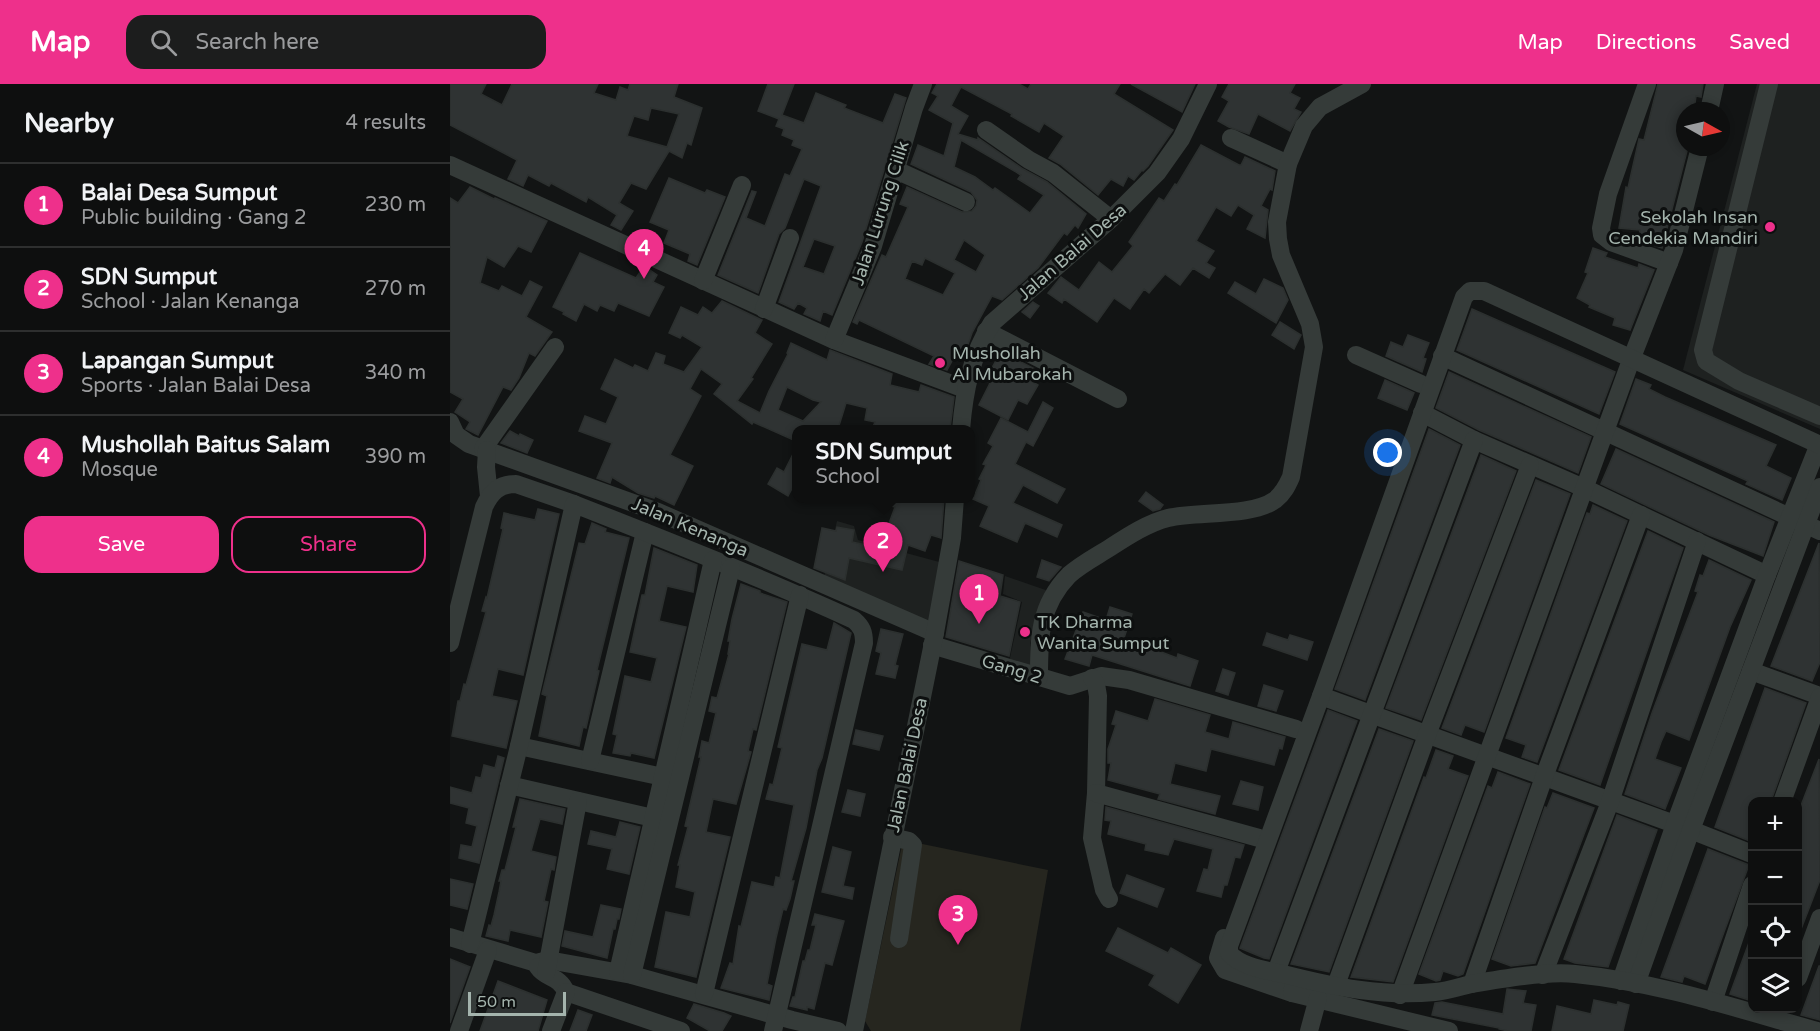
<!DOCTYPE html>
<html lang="en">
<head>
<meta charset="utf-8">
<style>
  body { margin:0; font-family:"Varela Round",sans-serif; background:#1c1d1d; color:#f1f3f6 }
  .controls { position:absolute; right:18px; bottom:18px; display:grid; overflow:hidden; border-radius:12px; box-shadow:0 3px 9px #0003 }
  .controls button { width:54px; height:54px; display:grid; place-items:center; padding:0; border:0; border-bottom:2px solid #2e2f2f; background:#0e0f0f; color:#f1f3f6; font:30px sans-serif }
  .compass { position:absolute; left:1226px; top:18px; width:54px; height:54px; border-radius:50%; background:#0e0f0f; box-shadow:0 3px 9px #0003; rotate:98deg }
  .scale { position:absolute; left:18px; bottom:15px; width:98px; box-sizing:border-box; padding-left:6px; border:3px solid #a4b4ad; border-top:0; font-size:16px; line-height:21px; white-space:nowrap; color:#a4b4ad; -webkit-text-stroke:4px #0d0f0f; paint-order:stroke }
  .you { position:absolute; left:938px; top:369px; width:21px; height:21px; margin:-15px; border:4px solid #fff; border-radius:50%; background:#1a73e8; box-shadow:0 0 0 9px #1a73e833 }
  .badge { display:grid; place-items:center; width:39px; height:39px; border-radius:50%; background:#ee308b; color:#fff; font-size:20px; font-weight:700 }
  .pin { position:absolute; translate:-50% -50px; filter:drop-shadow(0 2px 3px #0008) }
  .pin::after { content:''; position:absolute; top:32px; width:21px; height:18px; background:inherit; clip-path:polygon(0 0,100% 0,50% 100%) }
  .popup { position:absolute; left:342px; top:341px; width:183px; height:78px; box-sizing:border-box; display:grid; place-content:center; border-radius:12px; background:#0e0f0f; filter:drop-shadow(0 2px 4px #0005); font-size:20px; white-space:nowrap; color:#9b9c9e }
  .popup b { font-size:22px; color:#f1f3f6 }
  .popup::after { content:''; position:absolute; left:50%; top:100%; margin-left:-12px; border:12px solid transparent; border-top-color:#0e0f0f }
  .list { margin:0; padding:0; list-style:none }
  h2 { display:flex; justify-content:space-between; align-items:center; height:78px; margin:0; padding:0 24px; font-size:26px }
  h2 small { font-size:20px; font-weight:400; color:#9b9c9e }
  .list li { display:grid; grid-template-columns:39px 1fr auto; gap:18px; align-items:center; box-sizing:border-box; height:84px; padding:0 24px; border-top:2px solid #2e2f2f }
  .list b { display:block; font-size:22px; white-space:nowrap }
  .list p { margin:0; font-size:20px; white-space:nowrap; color:#9b9c9e }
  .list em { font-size:20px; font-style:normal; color:#9b9c9e }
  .actions { display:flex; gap:12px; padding:18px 24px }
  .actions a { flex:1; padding:14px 0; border:2px solid #ee308b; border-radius:18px; text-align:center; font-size:21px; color:#ee308b }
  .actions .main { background:#ee308b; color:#fff }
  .icon { flex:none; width:33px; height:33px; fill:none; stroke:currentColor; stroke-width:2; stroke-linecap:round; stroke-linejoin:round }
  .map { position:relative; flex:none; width:1370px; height:947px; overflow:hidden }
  header { display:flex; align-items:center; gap:36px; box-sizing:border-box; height:84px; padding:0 30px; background:#ee308b; color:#fff }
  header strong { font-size:28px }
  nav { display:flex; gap:33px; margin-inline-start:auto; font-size:21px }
  .search { width:420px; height:54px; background:#1c1d1d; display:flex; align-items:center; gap:15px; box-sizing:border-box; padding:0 21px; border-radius:18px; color:#9b9c9e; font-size:22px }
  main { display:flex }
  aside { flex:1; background:#0e0f0f }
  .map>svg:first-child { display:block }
  .built { fill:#1e2120 }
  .green { fill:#26261f }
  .building { fill:#2f3333; stroke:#2c302f; stroke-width:1.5; fill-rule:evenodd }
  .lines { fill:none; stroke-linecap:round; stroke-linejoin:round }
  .minor { stroke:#353b39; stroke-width:18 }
  .poi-dot { fill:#ee308b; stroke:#0d0f0f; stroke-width:2 }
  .labels { text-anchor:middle; stroke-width:6; stroke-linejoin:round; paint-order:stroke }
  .street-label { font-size:18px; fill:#a4b4ad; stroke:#0d0f0f }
  .poi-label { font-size:18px; fill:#a4b4ad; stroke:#0d0f0f; text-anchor:start }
</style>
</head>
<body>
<header>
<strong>Map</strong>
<div class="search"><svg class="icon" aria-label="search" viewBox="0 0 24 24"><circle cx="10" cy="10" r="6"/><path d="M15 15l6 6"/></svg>Search here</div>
<nav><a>Map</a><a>Directions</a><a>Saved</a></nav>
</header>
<main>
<aside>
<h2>Nearby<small>4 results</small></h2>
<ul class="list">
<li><span class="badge">1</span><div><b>Balai Desa Sumput</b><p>Public building · Gang 2</p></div><em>230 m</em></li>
<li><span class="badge">2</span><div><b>SDN Sumput</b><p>School · Jalan Kenanga</p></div><em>270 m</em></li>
<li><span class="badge">3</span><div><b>Lapangan Sumput</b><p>Sports · Jalan Balai Desa</p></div><em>340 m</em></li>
<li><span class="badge">4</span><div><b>Mushollah Baitus Salam</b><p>Mosque</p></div><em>390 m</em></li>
</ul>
<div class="actions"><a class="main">Save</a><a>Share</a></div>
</aside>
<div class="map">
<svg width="1370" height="947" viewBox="0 0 1370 947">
  <rect width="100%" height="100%" fill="#121414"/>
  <g class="built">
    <polygon points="1307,0 1370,0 1370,345 1233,286"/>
    <polygon points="387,437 404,442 408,456 493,479 481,547 373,497"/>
    <polygon points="555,492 607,510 588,538 580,559 581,591 558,583 572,518 553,510"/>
  </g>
  <polygon class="green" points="453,756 598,786 570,947 421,947 415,937"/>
  <g class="building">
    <path d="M0,0H36L31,10L52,21L62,0H148L144,9L166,16L170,3L178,6L180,0H228L224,13L252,24L241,61L237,59L232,74L219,67L196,105L181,99L169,119L183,127L171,146L161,141L167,131L138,113L136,118L101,99L99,102L78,91L73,102L58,95L67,76L0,41ZM201,24L229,30L217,63L177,52L184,32L198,36Z"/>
    <path d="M318,0H344L332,31L354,39L366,9L396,21L394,24L433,39L445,10L456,14L412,158L382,231L373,227L370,237L354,230L357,224L348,219L344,225L329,218L371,102L354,95L335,144L329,150L308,209L268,191L302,107L306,108L296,134L315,142L335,90L340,92L352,65L342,61L344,56L332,51L334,45L326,42L329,35L308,27ZM364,155L385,162L374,190L353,183Z"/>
    <path d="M487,0H569L578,5L581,0H670L664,10L723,46L698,82L693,87L692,86L684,96L678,92L673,102L661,95L648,111L610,80L599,74L614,52L594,39L589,48L561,32L562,30L511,3L501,22L518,32L508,50L528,56V54L573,85L597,98L636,130L628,144L625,141L617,151L614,149L588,184L552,216L542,212L522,249L514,272L507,268L497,286L479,280L484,272L409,236L407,240L403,238L432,171L436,173L458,123L450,120L457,103L512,128L522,127L526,122L527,116L521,108L461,80L468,61L494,72L503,39L479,26L488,12L482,9ZM511,56L571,91L568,95L594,111L580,129L545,104L543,106L525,93L504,83ZM514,156L535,171L526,188L504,176ZM475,174L505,189L493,211L455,195L462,177L472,181Z"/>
    <polygon points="681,0 745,0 732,28"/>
    <polygon points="779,0 845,0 840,9 850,14 844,25 851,28 840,47 808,30 799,50 779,43 768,37 779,17 772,13"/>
    <polygon points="1208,0 1253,0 1251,13 1246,12 1244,27 1235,27 1235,63 1238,63 1212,164 1188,156 1190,146 1169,144 1176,103 1178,104 1189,55 1194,56"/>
    <polygon points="751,61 789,81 791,81 795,73 825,87 822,106 820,105 811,122 818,126 815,154 797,145 804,131 788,121 781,132 766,123 746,157 764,167 756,179 765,184 759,194 743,184 730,201 715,190 699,209 694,205 680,225 664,214 647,238 614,215 612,219 598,209 611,193 629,206 649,178 662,188 683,162 679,158 709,114 714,117 725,100 727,101"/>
    <polygon points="219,94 255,109 257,106 275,113 247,181 238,177 240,170 214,159 219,146 200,138"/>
    <polygon points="20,103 44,115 45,114 97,137 81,168 68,162 54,183 37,173 30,199 49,207 52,202 72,212 80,197 92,203 76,233 102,248 85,272 79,269 69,294 61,306 53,303 28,351 16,345 20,338 5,328 13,315 0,308 0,114 8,119"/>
    <polygon points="1143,164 1157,169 1155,173 1188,184 1189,180 1204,186 1180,246 1163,241 1165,234 1139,223 1140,221 1127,214 1138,189 1135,188"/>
    <polygon points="130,169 186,194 194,182 207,191 203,198 214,203 199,232 168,219 164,227 150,221 147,227 134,220 126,237 113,230 114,228 103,223"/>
    <polygon points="814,195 833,204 838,216 826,239 778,209 785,198 806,210"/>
    <path d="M272,217L312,236L305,249L322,260L301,294L303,295L287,317L310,329L319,307L338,270L337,269L341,259L377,276L380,266L442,290L440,301L469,308L471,301L504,313L500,345H431L423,343L425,338L415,336L417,324L396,319L388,345H346V357L303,338L302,340L264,310L272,300L251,285L240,305L251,312L220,371L243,382L224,421L205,412L204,414L188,409L162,393L160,399L147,394L162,359L129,347L135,332L156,340L168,313L151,305L165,275L183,284L185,281L198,287L206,269L215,272L213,280L234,288L252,263L232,251L230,254L219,249L231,223L248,231L253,223L262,229ZM337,303L363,316L371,318L353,337L328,326Z"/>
    <polygon points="583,218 589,222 580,234 572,228"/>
    <polygon points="1022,225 1165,288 1149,330 1007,266"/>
    <polygon points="830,238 851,251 844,265 822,251"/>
    <polygon points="958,251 979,259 973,274 976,275 972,288 936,272 941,258 953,263"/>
    <polygon points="551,268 587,286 581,297 588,301 577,320 568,316 558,336 529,321 540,299 535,296"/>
    <polygon points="999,288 1141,353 1128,389 1029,346 986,324"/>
    <polygon points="1186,295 1201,301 1199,305 1215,313 1326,361 1316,382 1341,394 1332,416 1296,400 1298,397 1170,340"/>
    <polygon points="935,296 964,309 957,326 928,314"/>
    <polygon points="593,318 603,324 583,362 576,358 565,380 615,405 607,419 573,401 563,419 612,441 607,453 575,439 567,458 530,442 539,422 523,415 531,396 529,395 536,381 533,380 543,362 538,359 551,334 578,348"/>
    <polygon points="979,345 1010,361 915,616 885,605"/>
    <polygon points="60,347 69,352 70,350 83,356 77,369 51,359"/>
    <polygon points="346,364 346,397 338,412 318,400 327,384 334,388"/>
    <polygon points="1166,365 1324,438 1313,472 1259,451 1151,400"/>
    <polygon points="1031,371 1066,387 971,636 936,624"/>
    <polygon points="1086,396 1120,410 1034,648 1015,641 1011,651 992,644"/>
    <polygon points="696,408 713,421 710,425 703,427 689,417"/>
    <polygon points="426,414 494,414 491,454 481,451 475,467 458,461 452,486 399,474 395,496 364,484 372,444 386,447 387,443 404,446 402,458 430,464 445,423 426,418"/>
    <polygon points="1143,421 1177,437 1087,678 1072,673 1076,661 1056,654 1137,429 1140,430"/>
    <polygon points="88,425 109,430 73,591 48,585 42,612 67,617 56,664 2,652 8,617 10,617 14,600 16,601 36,528 32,527 36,513 37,514 53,445 51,444 54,429 85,436"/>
    <polygon points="142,439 156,445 155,448 179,454 147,586 149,587 136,644 133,643 129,662 89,652 97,612 92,610 129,459 135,460"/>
    <polygon points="1198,447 1233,464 1150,701 1109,686"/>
    <polygon points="1369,459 1370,578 1362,597 1321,582"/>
    <polygon points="204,464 247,481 243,508 217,502 212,524 209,537 236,543 204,674 181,669 180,672 163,669 167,651 163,650 175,592 201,598 207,574 180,568 192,511 195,511"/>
    <polygon points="592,476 611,483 599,497 587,493"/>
    <polygon points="1259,476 1301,496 1280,543 1239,656 1216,647 1211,658 1205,675 1231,684 1215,725 1175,710 1202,629 1248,508 1245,507 1250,491 1253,492"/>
    <polygon points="509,477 553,491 550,512 570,518 559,572 496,553"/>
    <polygon points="291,500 310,507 310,509 337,518 306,646 303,645 298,667 301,668 286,720 263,715 256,748 280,753 246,893 205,883 216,828 240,833 245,808 226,803 230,781 228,781 238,743 235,742 251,673 249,673 252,657 259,659 266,629 259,627 262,613 267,614 279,570 278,570 280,557 278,557 282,535"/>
    <polygon points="660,523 682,530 674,554 727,574 728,570 748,577 740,602 642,571 639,582 615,575 633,528 656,536"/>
    <polygon points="384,539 401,549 372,674 367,686 356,744 341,797 344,797 340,815 336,826 333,825 326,854 317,900 322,902 319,916 271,904 280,879 283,880 289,842 291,843 302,798 324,803 326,793 330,794 344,721 316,715 320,700 323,701 332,664 328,663 352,560 377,566"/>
    <polygon points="431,545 453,550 445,581 448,582 445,594 426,590 431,569 426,567"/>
    <polygon points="817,549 838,556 840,551 863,558 857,576 813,561"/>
    <polygon points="773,585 785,589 778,611 766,607"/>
    <polygon points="814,601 833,607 826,627 808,622"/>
    <polygon points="1315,604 1356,619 1321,717 1302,717 1302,758 1265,743"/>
    <polygon points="705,615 760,631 755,648 779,655 783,638 835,653 832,665 829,664 824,681 761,665 756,687 725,679 720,700 770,712 765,730 708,715 710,710 658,696 661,679 658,679 658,665 666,641 662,640 666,627 698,637"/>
    <polygon points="878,626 907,637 819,875 814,874 790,864"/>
    <polygon points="929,645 963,657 879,888 841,880"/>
    <polygon points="406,646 433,652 429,666 403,660"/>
    <polygon points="986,666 1003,672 998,685 1018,692 943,898 901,893 974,693 976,694 977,691"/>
    <polygon points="48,672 54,674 29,779 9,774 11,761 22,763 27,742 16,739 19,724 0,719 0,703 22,709 26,693 31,694 34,681 45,684"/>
    <polygon points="1369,675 1370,796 1348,853 1347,732"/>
    <polygon points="1048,688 1080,700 1013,890 1008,892 993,887 990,896 986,897 969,890 1038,702 1042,704"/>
    <polygon points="791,697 813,703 808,726 783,720"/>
    <polygon points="398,706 415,710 410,732 392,728"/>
    <polygon points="1103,709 1144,724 1085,879 1061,882 1042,875 1095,723 1097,724"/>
    <polygon points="70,715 115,725 112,740 90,735 81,767 106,773 104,786 101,785 94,817 98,818 91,853 60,846 58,857 36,852 39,841 41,842 44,831 49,808 51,797 49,797 52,786 55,786 66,743 63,743"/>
    <polygon points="656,723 794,761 790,774 785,773 777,801 774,801 771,813 747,807 754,785 758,786 763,765 724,755 718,771 695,766 696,760 658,750 661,737 655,736"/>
    <polygon points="1167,731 1207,746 1158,883 1125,879 1114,875"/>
    <polygon points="170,738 190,743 179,790 157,785 162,765 138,760 141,747 166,753"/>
    <polygon points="383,763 401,768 393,802 404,804 402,815 372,808"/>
    <polygon points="1258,765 1299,781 1274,848 1255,900 1234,892 1232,898 1211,893"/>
    <polygon points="677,791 714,805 707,823 670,809"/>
    <polygon points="0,795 23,800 17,825 0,821"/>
    <polygon points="151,821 171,825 169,835 167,835 165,845 163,845 157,874 112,862 115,847 143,853"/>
    <polygon points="365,830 394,837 382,881 375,879 364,925 357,923 357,926 340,922 343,913 345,913 353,877 355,877 358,866 360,866 366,841 362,841"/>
    <polygon points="668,844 718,869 721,864 751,881 728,919 699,901 705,891 656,867"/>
    <polygon points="1301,853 1302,854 1302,917 1280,910"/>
    <polygon points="0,875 20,883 0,939"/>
    <polygon points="1369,882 1370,882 1370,936 1351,931"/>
    <polygon points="48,897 97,916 88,947 30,947"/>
    <polygon points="1057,905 1076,907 1073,919 1086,921 1081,947 1058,947 1049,945 1049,944 982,931 985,919 992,918 1053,930"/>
    <polygon points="1144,916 1167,921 1168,918 1179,921 1173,947 1102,947 1107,922 1141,930"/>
    <polygon points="244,920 274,929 281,932 272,947 260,947 237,934"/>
    <polygon points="128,926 142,931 136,947 120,947"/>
  </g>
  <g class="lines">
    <g class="minor">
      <polyline points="1197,0 1158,110 1151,144 1152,151 1161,158 1219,179"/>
      <polyline points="1319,0 1253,266 1256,277 1289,297 1370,332"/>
      <polyline points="1259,27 1265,0"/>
      <polyline points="536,46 579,76 603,89 661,135"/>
      <polyline points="781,54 838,80"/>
      <polyline points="0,81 384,256 515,305"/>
      <polyline points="446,86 516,118"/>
      <polyline points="253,197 292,101"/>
      <polyline points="314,225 340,154"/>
      <polyline points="536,247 668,315"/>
      <polyline points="384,256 423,162 464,24 473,0"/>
      <polyline points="906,271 971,300"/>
      <polyline points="992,272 1370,447"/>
      <polyline points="972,329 1024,356 1136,405 1317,491"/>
      <polyline points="0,338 6,351 19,360 208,428 485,549"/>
      <path d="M511,346C514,308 521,271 542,239L661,135L707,89L731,55L758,0"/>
      <polyline points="33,365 105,263"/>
      <polyline points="37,366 36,383 39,412"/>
      <path d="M0,559L34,423C41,408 49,400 66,400L124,420"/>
      <polyline points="482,561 620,602 651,592 679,596 846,645"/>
      <polyline points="1301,587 1370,612"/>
      <path d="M589,593C589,553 589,522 619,491C631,480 647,472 661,463C678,452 698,439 718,434C748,427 801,433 825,416C833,410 837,402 841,393L864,263L860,240L831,171L828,155L827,138L838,80L854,42L870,23L912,0"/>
      <polyline points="642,594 646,600 648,612 646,709 642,754 654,806 659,815"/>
      <polyline points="871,612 1241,746 1302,770"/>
      <polyline points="69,662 213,693"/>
      <polyline points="140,677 195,448"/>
      <polyline points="59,701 203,734"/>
      <polyline points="646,709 809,754"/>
      <polyline points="1332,718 1370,613"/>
      <polyline points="442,753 459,757 463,761 449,855"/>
      <polyline points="0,853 86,879 98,876 182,891 342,936 388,947"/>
      <polyline points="774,854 768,874 775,886 842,909"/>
      <path d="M20,860L69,662L124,420C218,457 312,494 404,536C412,543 414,548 414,559L323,947"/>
      <path d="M88,883C96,895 109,891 116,908L231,947"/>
      <polyline points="168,888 263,476"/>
      <polyline points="826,888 1024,356"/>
      <polyline points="96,889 128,717"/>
      <polyline points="182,891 281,484"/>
      <polyline points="1093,891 1160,718 1247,457"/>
      <polyline points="1348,894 1370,834"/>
      <polyline points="1171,897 1225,740 1317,491 1369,360"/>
      <polyline points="844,898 842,909 999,947"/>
      <polyline points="1022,900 1094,693 1191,431"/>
      <polyline points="1186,900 1241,746 1370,403"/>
      <polyline points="886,901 977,651 1080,381"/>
      <polyline points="254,910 350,511"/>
      <polyline points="950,911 1181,276 1224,166 1250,63"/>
      <polyline points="1263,918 1302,801"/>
      <polyline points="9,947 38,866"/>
      <polyline points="101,947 116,908"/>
      <polyline points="404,947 485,549 502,454 505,414"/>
      <polyline points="859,947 868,914"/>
      <path d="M1367,947C1288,925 1207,898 1125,890C1096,887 1050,895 1021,900C1009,903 997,907 985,908C933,913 884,903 833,890C816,886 791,883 779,869V862L871,612L1014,213L1020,207H1034L1370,361"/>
    </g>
  </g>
  <g class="poi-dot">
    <circle cx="1320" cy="143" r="6"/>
    <circle cx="490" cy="279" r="6"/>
    <circle cx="575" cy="548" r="6"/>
  </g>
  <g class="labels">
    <g class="street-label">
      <text transform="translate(430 129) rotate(-72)" y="6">Jalan Lurung Cilik</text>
      <text transform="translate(622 168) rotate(-41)" y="6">Jalan Balai Desa</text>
      <text transform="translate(240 443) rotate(23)" y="6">Jalan Kenanga</text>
      <text transform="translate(562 585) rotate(17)" y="6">Gang 2</text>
      <text transform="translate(457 681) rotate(-78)" y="6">Jalan Balai Desa</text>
    </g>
    <g class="poi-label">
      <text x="1308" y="139" text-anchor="end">Sekolah Insan<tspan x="1308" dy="21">Cendekia Mandiri</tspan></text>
      <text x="502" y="275">Mushollah<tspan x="502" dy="21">Al Mubarokah</tspan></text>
      <text x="587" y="544">TK Dharma<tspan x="587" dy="21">Wanita Sumput</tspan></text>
    </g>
  </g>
</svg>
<div class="controls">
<button>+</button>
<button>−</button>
<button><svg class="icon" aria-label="locate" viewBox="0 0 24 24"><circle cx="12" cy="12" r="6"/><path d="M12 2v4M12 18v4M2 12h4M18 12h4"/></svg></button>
<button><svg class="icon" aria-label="layers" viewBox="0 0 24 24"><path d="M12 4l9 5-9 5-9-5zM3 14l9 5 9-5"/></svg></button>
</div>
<svg class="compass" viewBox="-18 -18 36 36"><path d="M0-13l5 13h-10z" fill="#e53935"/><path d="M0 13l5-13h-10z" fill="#9b9c9e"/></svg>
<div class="scale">50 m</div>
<div class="you"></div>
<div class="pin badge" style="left:529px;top:540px">1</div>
<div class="pin badge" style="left:433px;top:488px">2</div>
<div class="popup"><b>SDN Sumput</b>School</div>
<div class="pin badge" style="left:508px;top:861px">3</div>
<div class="pin badge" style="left:194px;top:195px">4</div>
</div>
</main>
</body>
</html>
